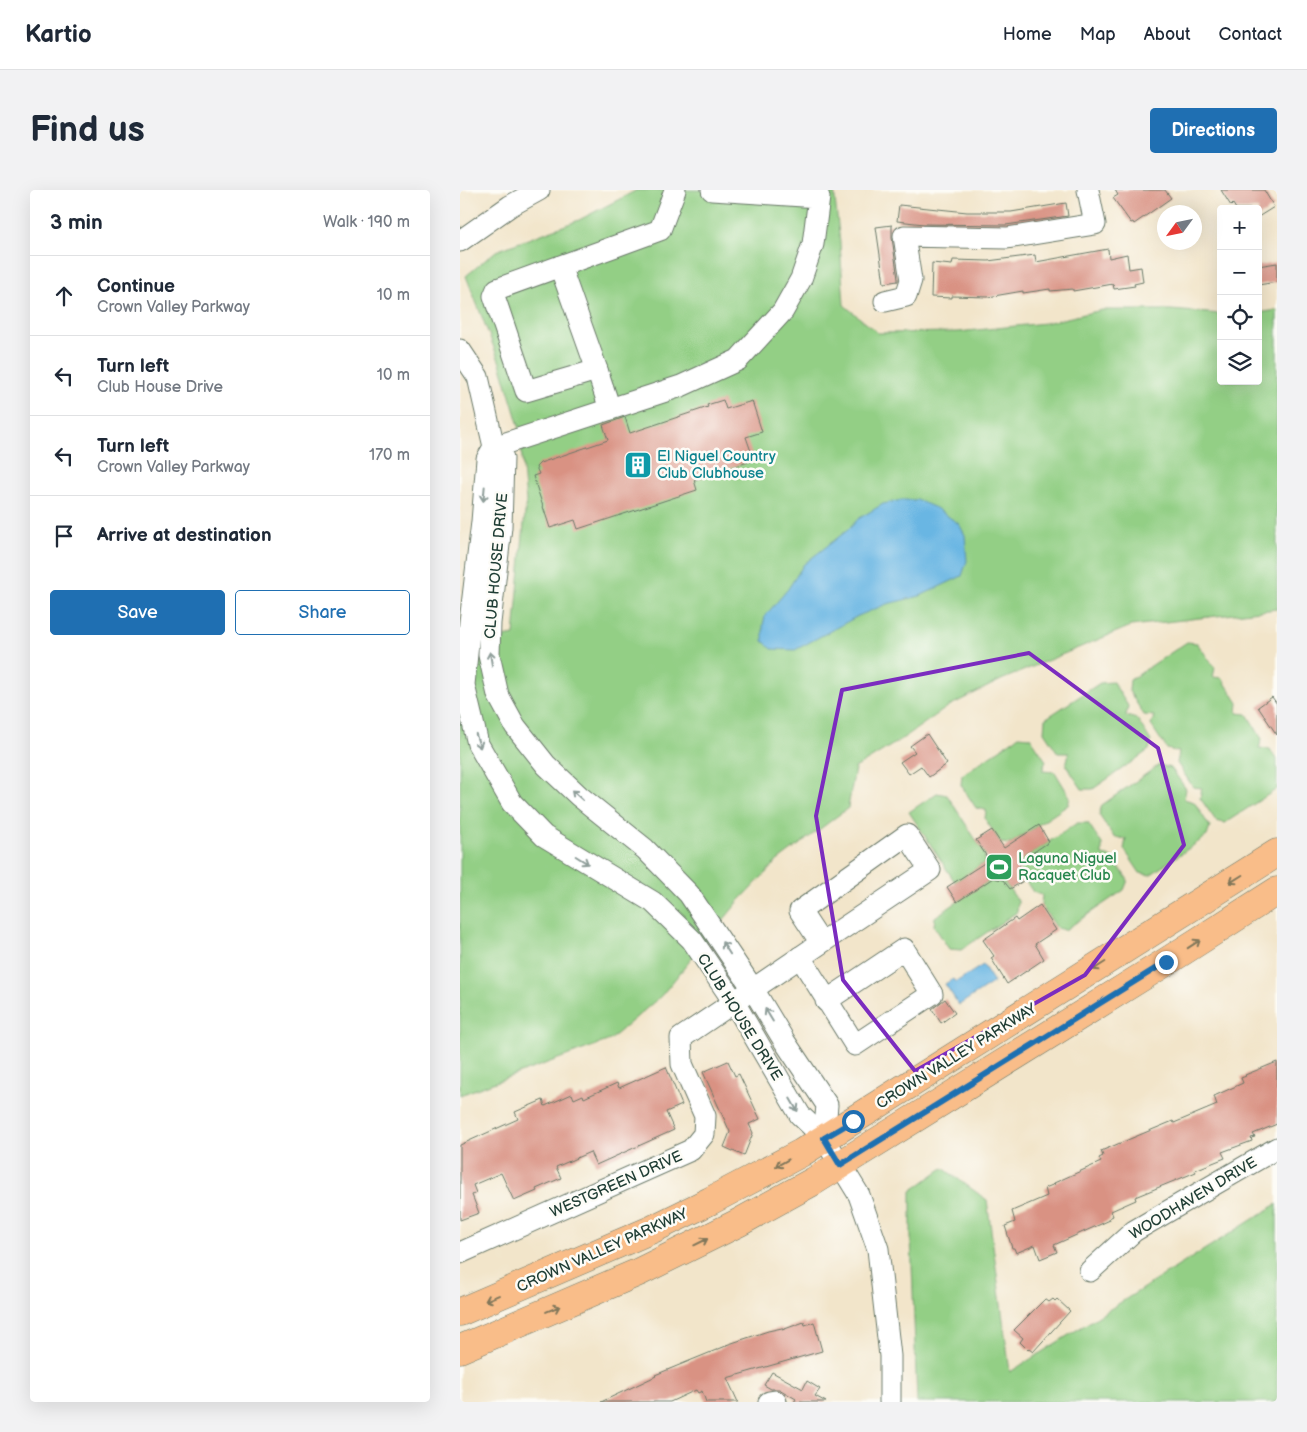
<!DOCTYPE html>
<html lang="en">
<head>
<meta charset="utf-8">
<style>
  body { margin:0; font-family:"Balsamiq Sans",sans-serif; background:#f2f2f3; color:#1f2937 }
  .controls { position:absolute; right:15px; top:15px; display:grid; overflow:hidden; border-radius:5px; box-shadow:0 5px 20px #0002 }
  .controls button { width:45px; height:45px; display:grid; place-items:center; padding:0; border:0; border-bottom:1px solid #e0e1e3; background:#fff; color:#1f2937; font:25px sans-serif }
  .compass { position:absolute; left:697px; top:15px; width:45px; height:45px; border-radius:50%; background:#fff; box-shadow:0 5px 20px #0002; rotate:237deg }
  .stop { position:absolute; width:15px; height:15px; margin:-11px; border:4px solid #1f6fb2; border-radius:50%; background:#fff }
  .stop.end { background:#1f6fb2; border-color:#fff; box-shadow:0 1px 5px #0008 }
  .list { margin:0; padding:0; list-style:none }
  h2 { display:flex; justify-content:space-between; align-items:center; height:65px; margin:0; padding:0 20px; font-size:21px }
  h2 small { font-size:16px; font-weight:400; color:#747a83 }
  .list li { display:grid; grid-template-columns:32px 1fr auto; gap:15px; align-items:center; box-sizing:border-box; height:80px; padding:0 20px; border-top:1px solid #e0e1e3 }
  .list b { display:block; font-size:19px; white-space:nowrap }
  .list p { margin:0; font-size:16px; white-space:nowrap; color:#747a83 }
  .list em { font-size:16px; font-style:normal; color:#747a83 }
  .actions { display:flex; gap:10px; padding:15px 20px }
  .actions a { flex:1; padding:11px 0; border:1px solid #1f6fb2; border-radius:5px; text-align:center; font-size:18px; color:#1f6fb2 }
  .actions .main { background:#1f6fb2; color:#fff }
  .icon { flex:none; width:28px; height:28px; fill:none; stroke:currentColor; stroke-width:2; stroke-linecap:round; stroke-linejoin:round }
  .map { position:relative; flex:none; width:817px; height:1212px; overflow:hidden; border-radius:5px }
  header { display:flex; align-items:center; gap:30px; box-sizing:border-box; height:70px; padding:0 25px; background:#fff; border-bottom:1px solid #e0e1e3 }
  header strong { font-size:24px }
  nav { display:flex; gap:28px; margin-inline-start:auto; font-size:18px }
  .intro { display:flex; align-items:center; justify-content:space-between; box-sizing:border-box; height:120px; padding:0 30px }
  h1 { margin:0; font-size:35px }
  .button { padding:12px 22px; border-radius:5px; background:#1f6fb2; color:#fff; font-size:18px; font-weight:700 }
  main { display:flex; gap:30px; padding:0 30px }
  aside { flex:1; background:#fff; border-radius:5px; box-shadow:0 5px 20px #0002 }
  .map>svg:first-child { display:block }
  .green { fill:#93cf85; stroke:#59865c }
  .water { fill:#69b6e3; stroke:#447a8c }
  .building { fill:#d99283 }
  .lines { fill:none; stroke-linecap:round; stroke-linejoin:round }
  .minor-casing { stroke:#697868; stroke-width:23 }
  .major-casing { stroke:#697868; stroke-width:29 }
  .minor { stroke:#fff; stroke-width:21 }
  .major { stroke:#f9bd89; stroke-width:28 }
  .oneway { stroke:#8f9e9a }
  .oneway2 { stroke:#81775a }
  .route { stroke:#1f6fb2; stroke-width:6 }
  .marked { fill:none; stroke:#7b2cbf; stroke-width:4; stroke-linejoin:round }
  .labels { text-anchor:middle; stroke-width:5; stroke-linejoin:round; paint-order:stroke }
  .culture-label { font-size:15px; fill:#0d838f; stroke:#fdfcf7; text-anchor:start }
  .street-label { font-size:15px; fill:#1f3d34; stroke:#fdfcf7 }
  .leisure-label { font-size:15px; fill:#27864d; stroke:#fdfcf7; text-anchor:start }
</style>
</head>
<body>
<header>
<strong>Kartio</strong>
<nav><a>Home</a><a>Map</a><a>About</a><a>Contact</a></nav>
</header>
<div class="intro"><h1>Find us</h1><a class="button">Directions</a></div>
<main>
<aside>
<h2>3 min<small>Walk · 190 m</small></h2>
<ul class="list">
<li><svg class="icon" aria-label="ahead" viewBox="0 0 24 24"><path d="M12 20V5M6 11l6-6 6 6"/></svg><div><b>Continue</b><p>Crown Valley Parkway</p></div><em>10 m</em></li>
<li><svg class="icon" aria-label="left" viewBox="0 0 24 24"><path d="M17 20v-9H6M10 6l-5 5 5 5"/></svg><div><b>Turn left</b><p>Club House Drive</p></div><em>10 m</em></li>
<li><svg class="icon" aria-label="left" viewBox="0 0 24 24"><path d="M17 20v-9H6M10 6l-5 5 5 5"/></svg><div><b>Turn left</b><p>Crown Valley Parkway</p></div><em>170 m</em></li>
<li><svg class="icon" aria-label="arrive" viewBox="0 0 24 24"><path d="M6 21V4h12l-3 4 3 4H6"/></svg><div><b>Arrive at destination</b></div></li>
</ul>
<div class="actions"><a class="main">Save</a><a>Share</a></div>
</aside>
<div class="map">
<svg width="817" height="1212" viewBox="0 0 817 1212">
  <rect width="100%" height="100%" fill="#fdfcf7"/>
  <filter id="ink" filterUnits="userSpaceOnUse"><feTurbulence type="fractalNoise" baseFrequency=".02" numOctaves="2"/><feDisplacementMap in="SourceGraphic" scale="10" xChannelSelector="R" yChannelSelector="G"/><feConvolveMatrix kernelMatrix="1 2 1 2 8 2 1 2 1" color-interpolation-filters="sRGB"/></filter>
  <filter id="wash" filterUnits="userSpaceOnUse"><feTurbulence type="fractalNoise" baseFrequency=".0096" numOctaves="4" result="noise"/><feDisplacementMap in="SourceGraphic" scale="20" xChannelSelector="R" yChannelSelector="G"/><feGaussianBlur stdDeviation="1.12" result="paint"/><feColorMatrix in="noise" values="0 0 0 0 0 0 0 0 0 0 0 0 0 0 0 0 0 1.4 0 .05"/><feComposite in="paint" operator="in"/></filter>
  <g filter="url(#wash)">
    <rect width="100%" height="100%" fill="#f2e5ca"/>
    <g class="green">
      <polygon points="177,0 374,0 380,53 384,115 418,143 498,142 585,133 642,120 711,120 761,124 761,191 798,191 798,123 817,120 817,419 671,436 541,490 489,516 442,549 395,578 388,618 316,672 279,711 201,806 150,850 0,905 0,455 54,445 66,311 59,236 40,173 6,86 36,61 119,30"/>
      <polygon points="727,452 737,453 755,478 753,487 762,488 778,513 777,523 787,524 802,549 799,558 810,559 817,571 817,599 765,633 756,631 740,608 742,598 733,597 717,573 719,562 707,559 691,535 694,526 684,525 669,501 670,490"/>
      <polygon points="653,492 668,516 666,526 677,529 691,551 689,560 633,599 622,599 606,575 609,563 598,563 584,542 585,529 640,493"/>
      <polygon points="559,546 570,547 586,571 582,581 595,582 610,607 608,615 550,654 541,653 525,629 526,620 516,618 501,595 502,585"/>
      <polygon points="699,575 711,578 726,599 724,609 734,612 750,637 747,646 690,685 680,683 664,659 666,649 654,647 639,625 642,615"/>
      <polygon points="477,603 487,605 525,664 524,673 495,692 449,622"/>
      <polygon points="617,633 628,633 642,654 642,665 652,667 668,690 664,700 605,740 597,738 581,715 582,705 573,702 559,681 560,671"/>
      <polygon points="533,688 543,690 558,711 557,722 501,760 489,759 474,736 475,727"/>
      <polygon points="483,978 527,1010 550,1182 817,1014 817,1212 457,1212 451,1047 451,1001"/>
    </g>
    <g class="water">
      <polygon points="442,310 457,310 476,318 499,334 505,345 507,371 502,386 460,406 427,414 398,426 335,460 312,459 303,451 303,435 305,426 328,399 344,374 389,339 398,329 423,314"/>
      <polygon points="523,775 534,792 499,815 485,794 493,789 496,792"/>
    </g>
    <g id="blocks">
      <g class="building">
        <polygon points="655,0 705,0 711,8 674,34 673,32 671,33 653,8 658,5"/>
        <polygon points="761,0 804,0 814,17 798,27 798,19 776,19 773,14 771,16"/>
        <polygon points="606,13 608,26 546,35 464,34 437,31 439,15 507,22 551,22"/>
        <polygon points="432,35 432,48 438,89 438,91 424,93 416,37"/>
        <polygon points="648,59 649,68 667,64 669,79 681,77 683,92 674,94 675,96 654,99 653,94 613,101 613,99 590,101 590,99 563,103 563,101 528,107 492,106 492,108 471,107 472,73 492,75 493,70 528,71 575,65 576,72"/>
        <polygon points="817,73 817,92 798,95 798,76"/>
        <polygon points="263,210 266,219 292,211 302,242 286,247 294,270 234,290 237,300 118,339 115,330 90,338 73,286 79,284 76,277 80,273 148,250 143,235 165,227 170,243 248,217 247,215"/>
        <polygon points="812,507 817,514 817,545 798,517"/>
        <polygon points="467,544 487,574 469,587 461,576 449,584 440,572 455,562 450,556"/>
        <polygon points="579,635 589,652 560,671 559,681 565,690 550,699 543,690 533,688 497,712 487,697 529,670 516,650 532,640 544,658"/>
        <polygon points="580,715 596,740 575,754 584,769 547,794 531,768 534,766 523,750 555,728 557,731"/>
        <polygon points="485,809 495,823 481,833 472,819"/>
        <polygon points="268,871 275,886 279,884 300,929 289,934 293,943 284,966 264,957 270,942 243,882"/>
        <polygon points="817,872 817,934 793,944 795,947 791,948 792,951 762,962 765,968 735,980 736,982 675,1007 676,1010 651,1021 653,1026 649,1028 650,1030 594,1055 597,1062 580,1069 575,1055 556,1063 554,1058 552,1058 545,1036 555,1032 552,1021 587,1006 585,998 595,994 594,993 641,972 639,968 643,966 641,961 713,931 714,933 757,915 754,906 783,893 781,888 786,886 785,885"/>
        <polygon points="206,877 222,915 206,922 214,940 136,975 130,962 96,977 101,988 76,999 77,1001 54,1011 41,983 13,995 16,1003 12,1005 19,1023 0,1030 0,955 58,929 55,922 83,910 85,916 112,904 114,909 123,905 124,908 157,893 159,898"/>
        <polygon points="585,1109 589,1112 593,1109 595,1111 597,1109 610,1121 573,1162 569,1159 568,1160 560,1152 563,1148 554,1140"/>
        <polygon points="344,1132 345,1135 354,1132 362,1161 267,1188 278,1212 246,1212 242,1201 238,1203 236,1200 210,1212 141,1212 196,1186 195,1185 266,1156 266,1155 308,1141 322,1138 322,1140"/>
        <polygon points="312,1182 343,1199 347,1191 360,1199 355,1206 366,1212 334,1212 336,1209 319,1199 311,1199 304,1195"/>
      </g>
    </g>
  </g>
  <g filter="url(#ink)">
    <use href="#blocks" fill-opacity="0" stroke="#697868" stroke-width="1"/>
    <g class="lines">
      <g class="minor-casing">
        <g id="minor">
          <polyline points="0,51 50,16 79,0"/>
          <polyline points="100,76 137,180 66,201 34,106 37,99 200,40 215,0"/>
          <polyline points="425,111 446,106 451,90 444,46 547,48 635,34 628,0"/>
          <polyline points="0,160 18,187 34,257 43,268 41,337 30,433 29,465 38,505 55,536 86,575 119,606 185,659 229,704 293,799 325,852 367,915 364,948"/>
          <polyline points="137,180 150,219"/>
          <polyline points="34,257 27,269 22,332 10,432 4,495 18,554 52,613 84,646 193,712 232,750 274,812 340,925 364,948 399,1005 418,1059 430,1166 430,1212"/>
          <polyline points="34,257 221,196 278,170 323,121 341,89 353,54 359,7 252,0"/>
          <polyline points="340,767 395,855 472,804 444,759 366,811"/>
          <polyline points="0,1063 231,960 244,944 245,926 222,874 221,848 361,753 340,721 447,645 470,680 361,753"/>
          <polyline points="630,1081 674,1041 817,958"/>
          <polyline points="309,1212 315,1211 316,1212"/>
        </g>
      </g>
      <g class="major-casing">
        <g id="major">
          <polyline points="0,1122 193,1039 250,1011 341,963 817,663"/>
          <polyline points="0,1159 179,1082 278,1033 354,991 706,772 817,701"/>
        </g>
      </g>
      <use href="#minor" class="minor"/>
      <use href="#major" class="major"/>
    </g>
    <defs><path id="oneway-shaft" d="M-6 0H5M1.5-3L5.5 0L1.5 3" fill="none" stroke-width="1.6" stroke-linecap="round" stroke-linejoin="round" transform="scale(1.25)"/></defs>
    <g class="oneway">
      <use href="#oneway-shaft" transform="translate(24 304) rotate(95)"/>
      <use href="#oneway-shaft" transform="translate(31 469) rotate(-99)"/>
      <use href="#oneway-shaft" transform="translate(18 551) rotate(72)"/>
      <use href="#oneway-shaft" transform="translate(117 605) rotate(-138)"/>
      <use href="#oneway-shaft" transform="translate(122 670) rotate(32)"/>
      <use href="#oneway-shaft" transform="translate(266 758) rotate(-123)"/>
      <use href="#oneway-shaft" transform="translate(309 825) rotate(-121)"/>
      <use href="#oneway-shaft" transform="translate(334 915) rotate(60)"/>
    </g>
    <g class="oneway2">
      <use href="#oneway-shaft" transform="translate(776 689) rotate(148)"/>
      <use href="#oneway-shaft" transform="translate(734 754) rotate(-33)"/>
      <use href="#oneway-shaft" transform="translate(639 776) rotate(148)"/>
      <use href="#oneway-shaft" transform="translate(322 973) rotate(151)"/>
      <use href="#oneway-shaft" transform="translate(241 1052) rotate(-26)"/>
      <use href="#oneway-shaft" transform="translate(32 1108) rotate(157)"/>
      <use href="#oneway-shaft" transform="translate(93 1119) rotate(-23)"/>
    </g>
  </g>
  <g class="lines" filter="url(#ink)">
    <polyline class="route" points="393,931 364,948 380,975 706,772"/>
  </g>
  <path class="marked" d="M569,463L698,558L724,655L625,785L455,881L383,790L356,626L382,500Z"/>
  <defs>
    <g id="building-square" transform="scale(1.4375)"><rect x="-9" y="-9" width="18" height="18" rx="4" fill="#0f9aa8" stroke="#fdfcf7"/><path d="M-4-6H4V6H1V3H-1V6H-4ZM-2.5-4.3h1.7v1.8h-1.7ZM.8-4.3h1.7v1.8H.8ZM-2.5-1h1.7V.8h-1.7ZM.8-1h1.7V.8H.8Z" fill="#fff"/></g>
    <g id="stadium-square" transform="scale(1.4375)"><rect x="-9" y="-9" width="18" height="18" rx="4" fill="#2e9e5b" stroke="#fdfcf7"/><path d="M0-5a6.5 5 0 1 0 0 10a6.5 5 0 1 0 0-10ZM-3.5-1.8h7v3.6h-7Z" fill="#fff"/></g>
  </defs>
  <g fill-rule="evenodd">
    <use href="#building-square" x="178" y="275"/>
    <use href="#stadium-square" x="539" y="677"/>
  </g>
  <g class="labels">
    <g class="culture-label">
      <text x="197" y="271">El Niguel Country<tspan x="197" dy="17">Club Clubhouse</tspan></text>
    </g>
    <g class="street-label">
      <text transform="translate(36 376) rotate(-85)" y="5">CLUB HOUSE DRIVE</text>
      <text transform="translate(280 827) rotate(58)" y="5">CLUB HOUSE DRIVE</text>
      <text transform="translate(496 866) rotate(-32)" y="5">CROWN VALLEY PARKWAY</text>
      <text transform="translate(156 994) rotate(-24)" y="5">WESTGREEN DRIVE</text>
      <text transform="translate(733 1008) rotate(-31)" y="5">WOODHAVEN DRIVE</text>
      <text transform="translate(142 1060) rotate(-24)" y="5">CROWN VALLEY PARKWAY</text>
    </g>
    <g class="leisure-label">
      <text x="558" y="673">Laguna Niguel<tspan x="558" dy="17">Racquet Club</tspan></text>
    </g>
  </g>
</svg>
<div class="controls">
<button>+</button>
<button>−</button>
<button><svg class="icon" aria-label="locate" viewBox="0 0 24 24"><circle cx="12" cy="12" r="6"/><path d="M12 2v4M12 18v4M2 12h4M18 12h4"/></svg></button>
<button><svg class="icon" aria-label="layers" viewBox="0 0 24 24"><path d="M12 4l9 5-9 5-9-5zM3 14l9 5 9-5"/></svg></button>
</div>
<svg class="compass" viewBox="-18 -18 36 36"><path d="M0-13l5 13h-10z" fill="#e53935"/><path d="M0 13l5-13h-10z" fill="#747a83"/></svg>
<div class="stop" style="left:393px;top:931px"></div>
<div class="stop end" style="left:706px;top:772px"></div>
</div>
</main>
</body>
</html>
